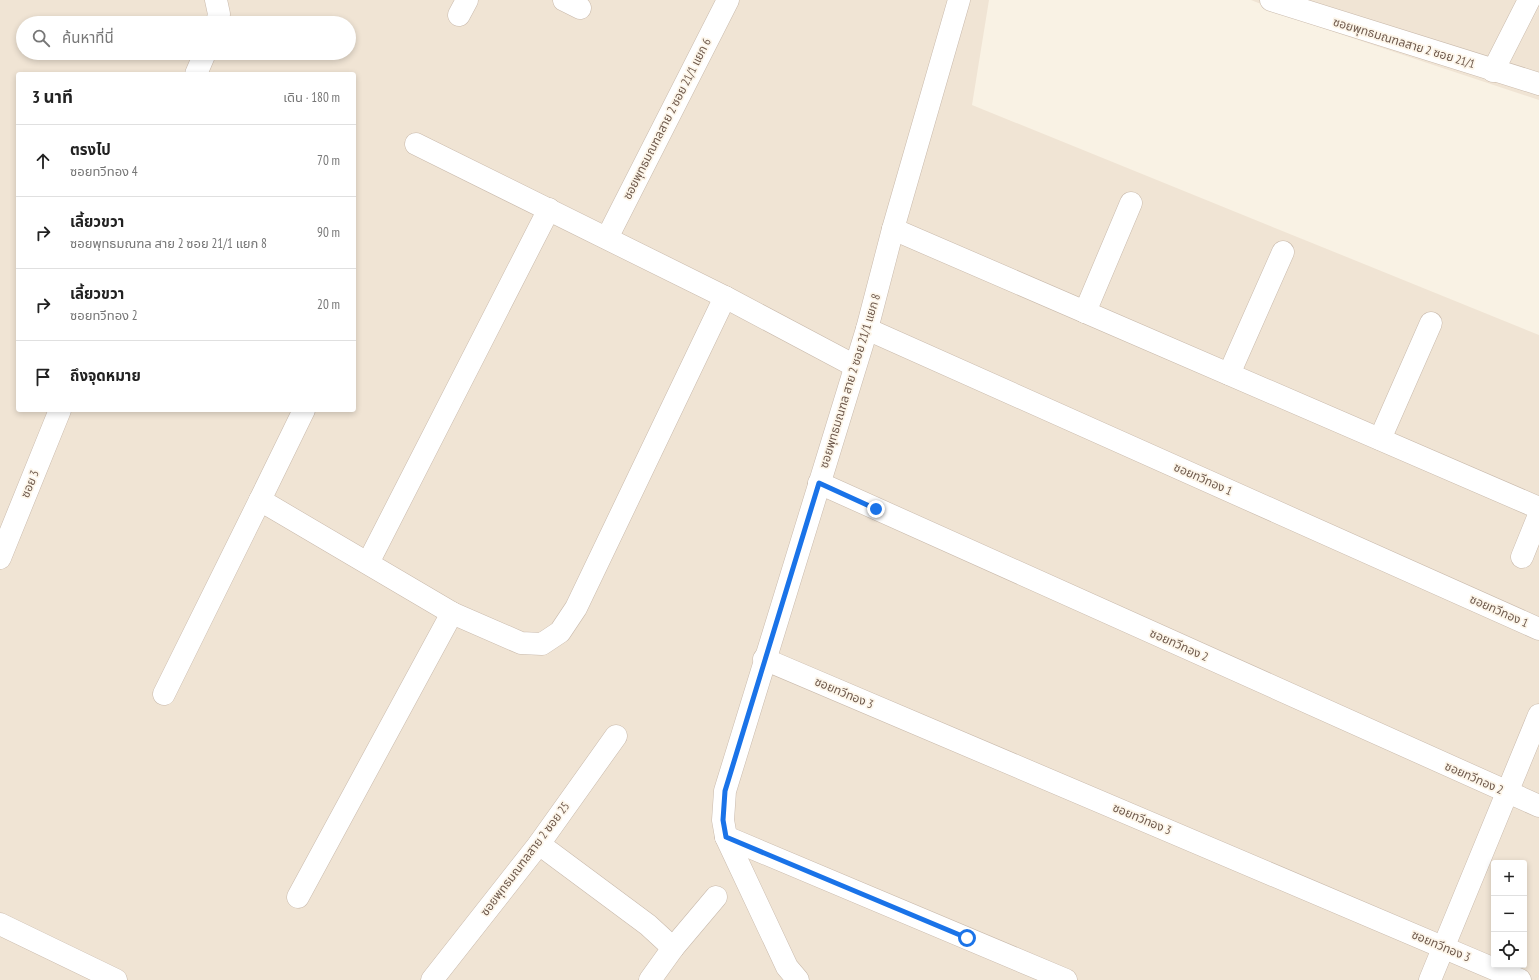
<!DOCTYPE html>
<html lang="th">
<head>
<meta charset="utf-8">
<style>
  body { margin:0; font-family:"PT Sans Narrow","Noto Sans Thai",sans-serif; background:#f2f2f2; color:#222 }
  .controls { position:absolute; right:12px; bottom:12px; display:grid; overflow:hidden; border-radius:4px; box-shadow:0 2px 6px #0003 }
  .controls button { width:36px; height:36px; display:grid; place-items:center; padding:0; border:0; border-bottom:1px solid #e0e0e0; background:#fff; color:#222; font:20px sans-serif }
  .stop { position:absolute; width:12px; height:12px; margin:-9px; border:3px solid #1a73e8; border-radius:50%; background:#fff }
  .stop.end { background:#1a73e8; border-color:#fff; box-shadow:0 1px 4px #0008 }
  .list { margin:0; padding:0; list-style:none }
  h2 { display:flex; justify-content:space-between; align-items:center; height:52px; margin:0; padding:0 16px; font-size:17px }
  h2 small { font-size:13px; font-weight:400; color:#767676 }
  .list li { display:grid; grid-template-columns:26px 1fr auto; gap:12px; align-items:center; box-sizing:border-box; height:72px; padding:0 16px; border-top:1px solid #e0e0e0 }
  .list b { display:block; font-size:15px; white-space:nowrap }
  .list p { margin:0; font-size:13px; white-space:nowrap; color:#767676 }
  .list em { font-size:13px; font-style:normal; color:#767676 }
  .icon { flex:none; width:22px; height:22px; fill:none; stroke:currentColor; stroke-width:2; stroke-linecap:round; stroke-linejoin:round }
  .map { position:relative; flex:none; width:1539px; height:980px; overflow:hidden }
  .search { position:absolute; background:#fff; box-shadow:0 2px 6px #0003; left:16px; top:16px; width:340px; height:44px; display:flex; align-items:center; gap:10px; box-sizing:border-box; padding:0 14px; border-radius:22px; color:#767676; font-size:15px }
  .panel { position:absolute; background:#fff; box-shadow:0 2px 6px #0003; left:16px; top:72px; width:340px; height:340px; border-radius:4px }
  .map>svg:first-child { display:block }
  .residential { fill:#f0e4d4; fill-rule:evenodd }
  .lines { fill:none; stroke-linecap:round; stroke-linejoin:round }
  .minor-casing { stroke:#c9baac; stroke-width:23 }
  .minor { stroke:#fff; stroke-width:22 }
  .route { stroke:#1a73e8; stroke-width:5 }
  .labels { text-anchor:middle; stroke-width:3.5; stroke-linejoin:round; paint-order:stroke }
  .street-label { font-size:12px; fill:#6f5a4d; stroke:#fdf6ea }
</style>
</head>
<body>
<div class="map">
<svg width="1539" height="980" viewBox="0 0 1539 980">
  <rect width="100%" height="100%" fill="#f9f2e4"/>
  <g class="residential">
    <path d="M0,0H989L972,105L1539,335V980H0ZM23,23H349V53H23ZM18,74H354V410H18ZM1494,863H1524V965H1494Z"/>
    <polygon points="1251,0 1539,0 1539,100 1313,25"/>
  </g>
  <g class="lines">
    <g class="minor-casing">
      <g id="minor">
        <polyline points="216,0 219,14 217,23"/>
        <polyline points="564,0 580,8"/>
        <polyline points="1271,0 1539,84"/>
        <polyline points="459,15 467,0"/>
        <polyline points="1493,71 1529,0"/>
        <polyline points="196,74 205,53"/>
        <polyline points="416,144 725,297 855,366"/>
        <polyline points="893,229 1539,508"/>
        <polyline points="607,238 728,0"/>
        <polyline points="1085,312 1131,203"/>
        <polyline points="867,329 1539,629"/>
        <polyline points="1229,374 1283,252"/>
        <polyline points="1380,439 1431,323"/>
        <polyline points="819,483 1539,806"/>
        <polyline points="260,500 304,410"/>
        <polyline points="1522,557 1539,515"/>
        <polyline points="0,558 60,410"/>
        <polyline points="368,563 549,209"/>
        <polyline points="764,659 1520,980"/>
        <polyline points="164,694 260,500 452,613 521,643 542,644 560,632 576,608 725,297"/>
        <polyline points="726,837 1066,980"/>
        <polyline points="539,844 648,925 673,948 650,980"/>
        <polyline points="298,897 452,613"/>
        <polyline points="0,924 116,980"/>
        <polyline points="673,948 716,897"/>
        <polyline points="432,980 539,844 616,736"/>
        <polyline points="798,980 787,967 726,837 723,820 725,791 867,329 893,229 959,0"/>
        <polyline points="1430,980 1539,715"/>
      </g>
    </g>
    <use href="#minor" class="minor"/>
  </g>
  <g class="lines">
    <polyline class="route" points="876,509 819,483 725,791 723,820 726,837 967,938"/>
  </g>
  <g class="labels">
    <g class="street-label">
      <text transform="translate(1404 43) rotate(17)" y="4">ซอยพุทธมณฑลสาย 2 ซอย 21/1</text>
      <text transform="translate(667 119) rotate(-63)" y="4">ซอยพุทธมณฑลสาย 2 ซอย 21/1 แยก 6</text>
      <text transform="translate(850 381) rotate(-73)" y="4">ซอยพุทธมณฑล สาย 2 ซอย 21/1 แยก 8</text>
      <text transform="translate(1203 479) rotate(24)" y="4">ซอยทวีทอง 1</text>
      <text transform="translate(30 484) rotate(-68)" y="4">ซอย 3</text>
      <text transform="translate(1499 611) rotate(24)" y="4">ซอยทวีทอง 1</text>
      <text transform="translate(1179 645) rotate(24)" y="4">ซอยทวีทอง 2</text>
      <text transform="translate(844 693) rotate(23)" y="4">ซอยทวีทอง 3</text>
      <text transform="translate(1474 778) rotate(24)" y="4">ซอยทวีทอง 2</text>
      <text transform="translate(1142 819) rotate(23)" y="4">ซอยทวีทอง 3</text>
      <text transform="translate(525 859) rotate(-53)" y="4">ซอยพุทธมณฑลสาย 2 ซอย 25</text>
      <text transform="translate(1441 946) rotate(23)" y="4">ซอยทวีทอง 3</text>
    </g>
  </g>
</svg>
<div class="controls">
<button>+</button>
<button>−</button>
<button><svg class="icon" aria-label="locate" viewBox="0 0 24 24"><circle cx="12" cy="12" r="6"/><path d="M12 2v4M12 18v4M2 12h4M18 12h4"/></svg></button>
</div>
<div class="stop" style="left:967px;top:938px"></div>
<div class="stop end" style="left:876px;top:509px"></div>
<div class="search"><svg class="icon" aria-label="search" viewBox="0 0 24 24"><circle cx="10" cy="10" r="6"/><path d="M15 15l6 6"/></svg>ค้นหาที่นี่</div>
<section class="panel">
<h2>3 นาที<small>เดิน · 180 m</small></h2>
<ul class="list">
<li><svg class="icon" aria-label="ahead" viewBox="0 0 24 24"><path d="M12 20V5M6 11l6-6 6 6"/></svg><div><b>ตรงไป</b><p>ซอยทวีทอง 4</p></div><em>70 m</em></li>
<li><svg class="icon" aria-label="right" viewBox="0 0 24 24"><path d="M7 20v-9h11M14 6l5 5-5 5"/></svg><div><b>เลี้ยวขวา</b><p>ซอยพุทธมณฑล สาย 2 ซอย 21/1 แยก 8</p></div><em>90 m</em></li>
<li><svg class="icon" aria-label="right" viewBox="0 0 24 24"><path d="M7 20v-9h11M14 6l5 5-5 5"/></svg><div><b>เลี้ยวขวา</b><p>ซอยทวีทอง 2</p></div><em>20 m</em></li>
<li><svg class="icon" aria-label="arrive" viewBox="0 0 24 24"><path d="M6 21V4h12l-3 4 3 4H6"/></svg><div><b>ถึงจุดหมาย</b></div></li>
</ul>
</section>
</div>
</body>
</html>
